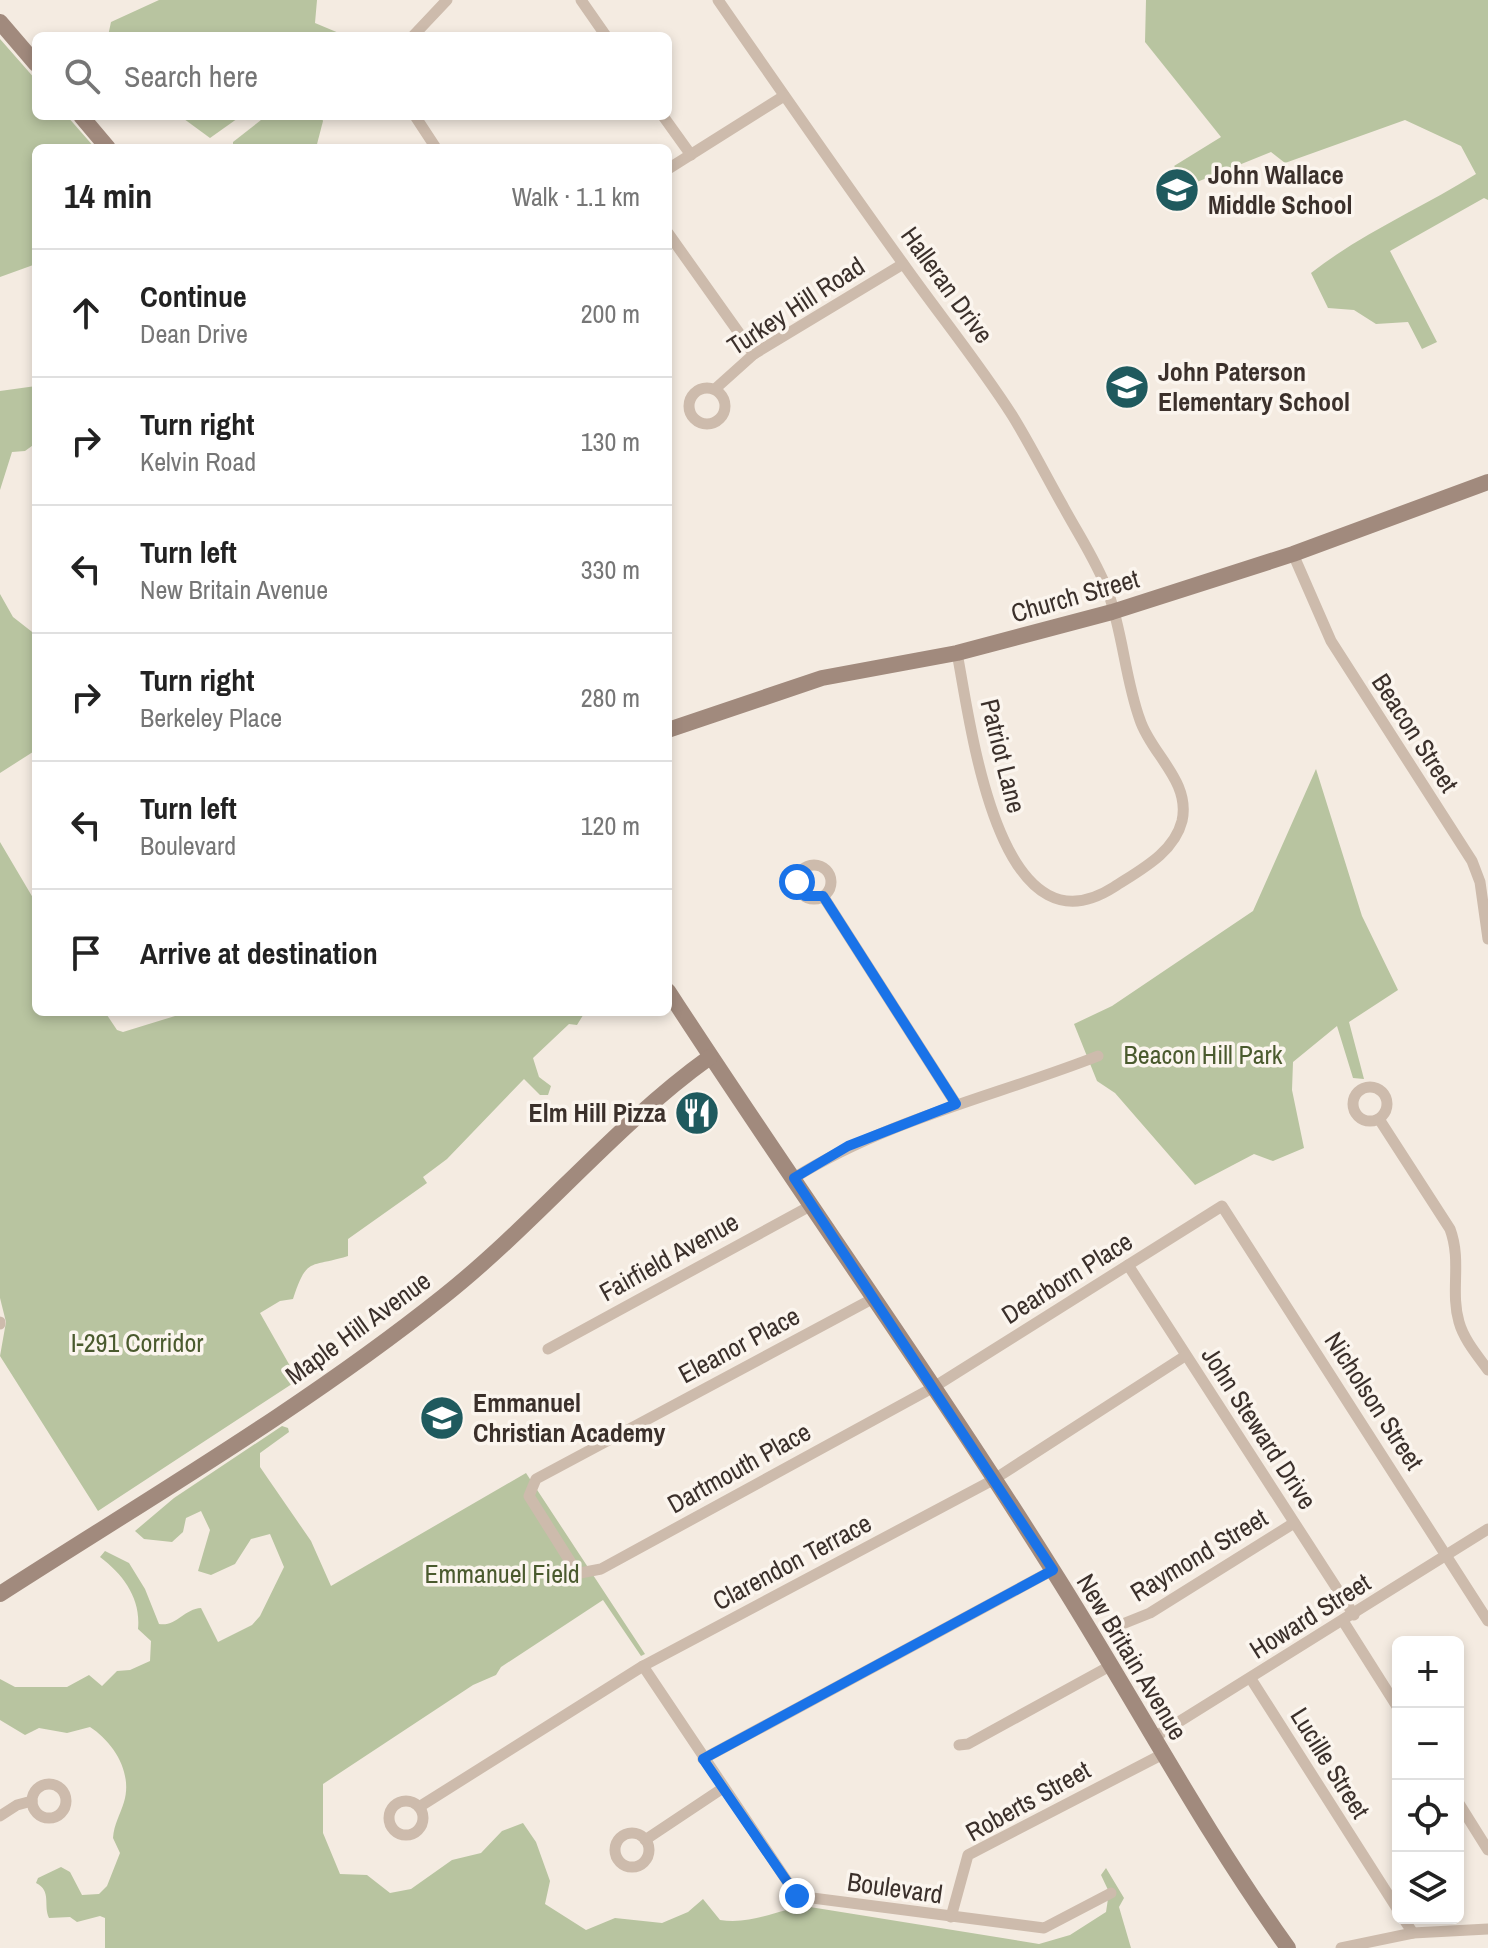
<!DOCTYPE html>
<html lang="en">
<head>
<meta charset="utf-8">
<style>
  body { margin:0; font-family:"Archivo Narrow",sans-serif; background:#f2f2f2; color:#222 }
  .controls { position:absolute; right:24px; bottom:24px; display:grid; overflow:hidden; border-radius:12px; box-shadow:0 4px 12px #0003 }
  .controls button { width:72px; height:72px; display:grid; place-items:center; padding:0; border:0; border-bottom:2px solid #e0e0e0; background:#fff; color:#222; font:40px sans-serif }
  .stop { position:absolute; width:24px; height:24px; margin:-18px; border:6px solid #1a73e8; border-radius:50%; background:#fff }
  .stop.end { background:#1a73e8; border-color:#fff; box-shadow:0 2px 8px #0008 }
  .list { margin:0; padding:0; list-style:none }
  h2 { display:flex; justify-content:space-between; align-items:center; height:104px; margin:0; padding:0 32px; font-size:34px }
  h2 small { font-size:26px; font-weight:400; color:#767676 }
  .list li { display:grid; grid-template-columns:52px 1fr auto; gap:24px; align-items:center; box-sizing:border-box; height:128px; padding:0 32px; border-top:2px solid #e0e0e0 }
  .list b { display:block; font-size:30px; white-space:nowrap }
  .list p { margin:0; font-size:26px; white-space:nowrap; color:#767676 }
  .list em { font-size:26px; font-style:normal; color:#767676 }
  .icon { flex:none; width:44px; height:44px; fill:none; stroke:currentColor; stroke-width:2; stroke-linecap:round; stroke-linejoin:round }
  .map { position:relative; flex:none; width:1488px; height:1948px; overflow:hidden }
  .search { position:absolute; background:#fff; box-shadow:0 4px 12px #0003; left:32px; top:32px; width:640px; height:88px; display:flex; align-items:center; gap:20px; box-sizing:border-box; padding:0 28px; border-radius:12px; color:#767676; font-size:30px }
  .panel { position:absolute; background:#fff; box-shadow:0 4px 12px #0003; left:32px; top:144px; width:640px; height:872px; border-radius:12px }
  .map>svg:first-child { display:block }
  .green { fill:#b8c4a0 }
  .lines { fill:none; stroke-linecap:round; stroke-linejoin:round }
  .street { stroke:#cdbbac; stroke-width:11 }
  .secondary { stroke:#a18a7d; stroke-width:16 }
  .route { stroke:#1a73e8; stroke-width:10 }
  .labels { text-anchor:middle; stroke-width:7; stroke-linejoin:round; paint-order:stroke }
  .poi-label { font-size:26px; font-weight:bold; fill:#3b302b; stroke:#fbf5ee; text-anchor:start }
  .street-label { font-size:26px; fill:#3b302b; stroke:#fbf5ee }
  .park-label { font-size:26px; fill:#4a5a2e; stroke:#fbf5ee }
</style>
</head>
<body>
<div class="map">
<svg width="1488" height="1948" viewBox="0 0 1488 1948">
  <rect width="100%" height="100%" fill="#f4ebe1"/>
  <g class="green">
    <polygon points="159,0 317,0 315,23 346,36 108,36 111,22"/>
    <path d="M1146,0H1488V200L1484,198L1390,251L1437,342L1422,349L1408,322L1376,324L1354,310L1328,308L1311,273C1362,233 1422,208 1476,174L1461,146L1405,120L1285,163L1271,152L1192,184L1174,166L1221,137L1145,42Z"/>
    <polygon points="0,39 36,80 36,116 67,116 95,148 36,148 36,264 0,277"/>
    <polygon points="180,116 241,116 210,138"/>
    <polygon points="266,116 321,116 323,121 316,148 233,148 233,142"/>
    <polygon points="36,386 36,443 25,451 12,452 0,490 0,391"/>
    <polygon points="0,594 13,617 36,635 36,750 0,773"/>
    <polygon points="1316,769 1362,916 1398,990 1349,1022 1364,1079 1353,1078 1337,1026 1293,1062 1292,1090 1304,1148 1273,1161 1254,1154 1195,1185 1115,1093 1097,1081 1074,1024 1112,1006 1253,911"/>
    <path d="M0,842L36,903V1012H105L117,1030L123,1032L188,1012H585L577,1025L569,1024L533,1058L539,1077L551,1086L548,1095H540L524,1079L447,1159L423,1177L427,1183L348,1239V1256C310,1268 307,1256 293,1299L280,1301L260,1313L298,1380L98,1511L0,1356L6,1322L0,1298Z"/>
    <path d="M282,1426L288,1428L289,1432L260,1453V1467L311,1541L331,1586L526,1473L645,1654L641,1656L603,1600L501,1667L496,1675L473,1685L323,1784V1833L340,1874L367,1875L390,1893L411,1889L452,1860L481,1853L502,1831L523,1823L536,1842L550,1881L545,1904L586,1930L615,1918L662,1923L688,1912L703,1899L720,1920C756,1925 780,1907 810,1907L1039,1944L1070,1935L1106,1912L1109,1892L1101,1875L1106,1868L1124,1898L1119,1907L1131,1948H105V1918L100,1916L77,1922L70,1917L49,1918C43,1905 52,1891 36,1883L38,1878L61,1867L70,1872L82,1895L99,1894L107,1886L120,1853L113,1838C114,1824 120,1815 124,1802C133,1772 113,1742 90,1727L67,1733L39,1728L25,1735L0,1720V1679L15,1687H67L89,1675L102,1686L117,1671L130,1670L150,1661L151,1641L138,1629C141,1599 124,1575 100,1557L105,1551L129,1563L145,1589L159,1624C176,1627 184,1609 201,1608L218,1642L252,1625L260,1616L284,1567L270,1534L251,1539L235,1564L211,1575L198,1571L210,1530L201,1511L186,1518L183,1532L172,1542L144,1539L135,1531L174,1498Z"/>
  </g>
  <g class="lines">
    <g class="street">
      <polyline points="581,0 606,36"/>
      <path d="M718,0C779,88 840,176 902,262C938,313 978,362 1012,415C1030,444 1046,476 1063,506C1078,534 1097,562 1108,592C1123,633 1125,679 1140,720C1151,754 1191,781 1182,821C1174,853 1140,870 1114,887C997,962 970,718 957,653"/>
      <polyline points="413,36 447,0"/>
      <polyline points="415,116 436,148"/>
      <polyline points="663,116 691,155"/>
      <polyline points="668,169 784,96"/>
      <polyline points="668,233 754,354"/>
      <circle cx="707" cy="406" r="18"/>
      <polyline points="715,389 754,354 903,264"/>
      <polyline points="1293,554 1331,641 1472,861 1480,882 1488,939"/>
      <circle cx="814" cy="882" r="17"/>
      <polyline points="823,896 956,1104"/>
      <circle cx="1370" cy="1104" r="17"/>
      <path d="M1379,1119L1450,1229C1462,1261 1450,1291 1459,1322C1464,1340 1478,1356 1488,1370"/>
      <path d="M794,1178C888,1119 996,1096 1098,1056"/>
      <polyline points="1128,1265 1354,1615"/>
      <polyline points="874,1298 536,1479 529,1496 573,1566 580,1573 601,1569 934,1387 1222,1206 1488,1621"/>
      <polyline points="0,1322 0,1324"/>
      <polyline points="548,1349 812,1205"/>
      <polyline points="1343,1621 1398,1708"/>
      <polyline points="1125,1623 1150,1613 1294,1523"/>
      <polyline points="643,1666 797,1896 1044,1928 1111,1893"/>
      <polyline points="1251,1679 1398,1910"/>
      <polyline points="1153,1738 1488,1529"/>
      <polyline points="959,1745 968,1744 1110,1666"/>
      <polyline points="703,1759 1053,1570"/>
      <circle cx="49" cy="1801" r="17"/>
      <circle cx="406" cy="1818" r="17"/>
      <polyline points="1458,1802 1488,1850"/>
      <polyline points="419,1807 643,1666 993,1480 1185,1356"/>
      <polyline points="0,1816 17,1805 32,1801"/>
      <circle cx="632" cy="1850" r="17"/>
      <polyline points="645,1840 723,1788"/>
      <polyline points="951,1917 968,1855 1163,1754"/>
      <polyline points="1403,1918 1413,1933"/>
      <polyline points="1341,1948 1413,1933 1488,1929"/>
    </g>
    <g class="secondary">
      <polyline points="0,22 36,64"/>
      <polyline points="81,116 108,148"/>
      <polyline points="668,730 822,678 957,653 1112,612 1293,554 1488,482"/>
      <path d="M668,991C794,1185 929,1373 1052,1569C1132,1695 1201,1827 1288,1948"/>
      <path d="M0,1594C149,1498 305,1407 444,1296C537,1222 615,1125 710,1057"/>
    </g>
  </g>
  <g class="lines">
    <polyline class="route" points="797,882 805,896 823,896 956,1104 848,1146 794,1178 1053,1570 703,1759 797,1896"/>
  </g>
  <defs>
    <g id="school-disc" transform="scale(2.3)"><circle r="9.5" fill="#1f5a5e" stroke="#fbf5ee"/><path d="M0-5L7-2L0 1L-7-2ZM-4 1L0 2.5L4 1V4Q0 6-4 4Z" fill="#fff"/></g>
    <g id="restaurant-disc" transform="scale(2.3)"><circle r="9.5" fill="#1f5a5e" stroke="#fbf5ee"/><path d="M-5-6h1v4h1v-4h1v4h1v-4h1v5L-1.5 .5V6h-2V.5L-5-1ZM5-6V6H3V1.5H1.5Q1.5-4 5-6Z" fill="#fff"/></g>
  </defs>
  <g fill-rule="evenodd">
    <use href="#school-disc" x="1177" y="190"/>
    <use href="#school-disc" x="1127" y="387"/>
    <use href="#restaurant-disc" x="697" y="1113"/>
    <use href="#school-disc" x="442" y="1418"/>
  </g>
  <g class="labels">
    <g class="poi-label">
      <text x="1208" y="184">John Wallace<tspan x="1208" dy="30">Middle School</tspan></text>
      <text x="1158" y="381">John Paterson<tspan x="1158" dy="30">Elementary School</tspan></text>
      <text x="666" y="1122" text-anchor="end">Elm Hill Pizza</text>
      <text x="473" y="1412">Emmanuel<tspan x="473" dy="30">Christian Academy</tspan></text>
    </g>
    <g class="street-label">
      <text transform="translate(947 285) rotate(54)" y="9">Halleran Drive</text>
      <text transform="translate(796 306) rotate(-33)" y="9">Turkey Hill Road</text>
      <text transform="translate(1075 596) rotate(-16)" y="9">Church Street</text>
      <text transform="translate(1415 733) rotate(57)" y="9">Beacon Street</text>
      <text transform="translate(1003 756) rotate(76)" y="9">Patriot Lane</text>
      <text transform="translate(669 1257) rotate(-29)" y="9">Fairfield Avenue</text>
      <text transform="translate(1067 1278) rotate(-32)" y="9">Dearborn Place</text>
      <text transform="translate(358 1328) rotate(-36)" y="9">Maple Hill Avenue</text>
      <text transform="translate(739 1345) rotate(-28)" y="9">Eleanor Place</text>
      <text transform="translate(1374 1401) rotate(57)" y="9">Nicholson Street</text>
      <text transform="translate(1259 1428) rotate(57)" y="9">John Steward Drive</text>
      <text transform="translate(739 1468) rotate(-29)" y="9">Dartmouth Place</text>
      <text transform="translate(1199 1555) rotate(-31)" y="9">Raymond Street</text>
      <text transform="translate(792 1562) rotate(-28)" y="9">Clarendon Terrace</text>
      <text transform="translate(1310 1616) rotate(-32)" y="9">Howard Street</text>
      <text transform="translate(1132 1657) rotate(59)" y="9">New Britain Avenue</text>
      <text transform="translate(1330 1763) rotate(58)" y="9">Lucille Street</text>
      <text transform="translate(1028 1801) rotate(-29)" y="9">Roberts Street</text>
      <text transform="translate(895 1888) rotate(8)" y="9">Boulevard</text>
    </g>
    <g class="park-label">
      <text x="1203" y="1064">Beacon Hill Park</text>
      <text x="137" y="1352">I-291 Corridor</text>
      <text x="502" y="1583">Emmanuel Field</text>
    </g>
  </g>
</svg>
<div class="controls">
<button>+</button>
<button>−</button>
<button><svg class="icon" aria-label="locate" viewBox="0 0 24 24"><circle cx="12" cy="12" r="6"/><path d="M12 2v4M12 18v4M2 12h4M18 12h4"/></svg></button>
<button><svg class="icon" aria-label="layers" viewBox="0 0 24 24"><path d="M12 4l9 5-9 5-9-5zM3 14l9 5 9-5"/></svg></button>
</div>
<div class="stop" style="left:797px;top:882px"></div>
<div class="stop end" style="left:797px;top:1896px"></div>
<div class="search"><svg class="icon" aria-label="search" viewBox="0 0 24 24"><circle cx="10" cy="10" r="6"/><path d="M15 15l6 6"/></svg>Search here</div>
<section class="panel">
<h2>14 min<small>Walk · 1.1 km</small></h2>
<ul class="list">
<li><svg class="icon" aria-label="ahead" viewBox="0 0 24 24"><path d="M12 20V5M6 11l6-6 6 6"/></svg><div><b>Continue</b><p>Dean Drive</p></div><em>200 m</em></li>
<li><svg class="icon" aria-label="right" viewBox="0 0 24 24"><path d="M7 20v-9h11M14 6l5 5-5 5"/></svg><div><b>Turn right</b><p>Kelvin Road</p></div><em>130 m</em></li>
<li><svg class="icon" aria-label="left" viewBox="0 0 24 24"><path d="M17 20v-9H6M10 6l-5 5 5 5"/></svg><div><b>Turn left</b><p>New Britain Avenue</p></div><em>330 m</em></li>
<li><svg class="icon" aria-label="right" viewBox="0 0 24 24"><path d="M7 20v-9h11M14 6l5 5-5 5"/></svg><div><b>Turn right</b><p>Berkeley Place</p></div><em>280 m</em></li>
<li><svg class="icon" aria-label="left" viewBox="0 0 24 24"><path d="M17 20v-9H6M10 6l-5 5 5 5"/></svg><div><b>Turn left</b><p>Boulevard</p></div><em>120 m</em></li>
<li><svg class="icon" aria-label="arrive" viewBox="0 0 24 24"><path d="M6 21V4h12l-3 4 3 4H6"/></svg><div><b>Arrive at destination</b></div></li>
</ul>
</section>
</div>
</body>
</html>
